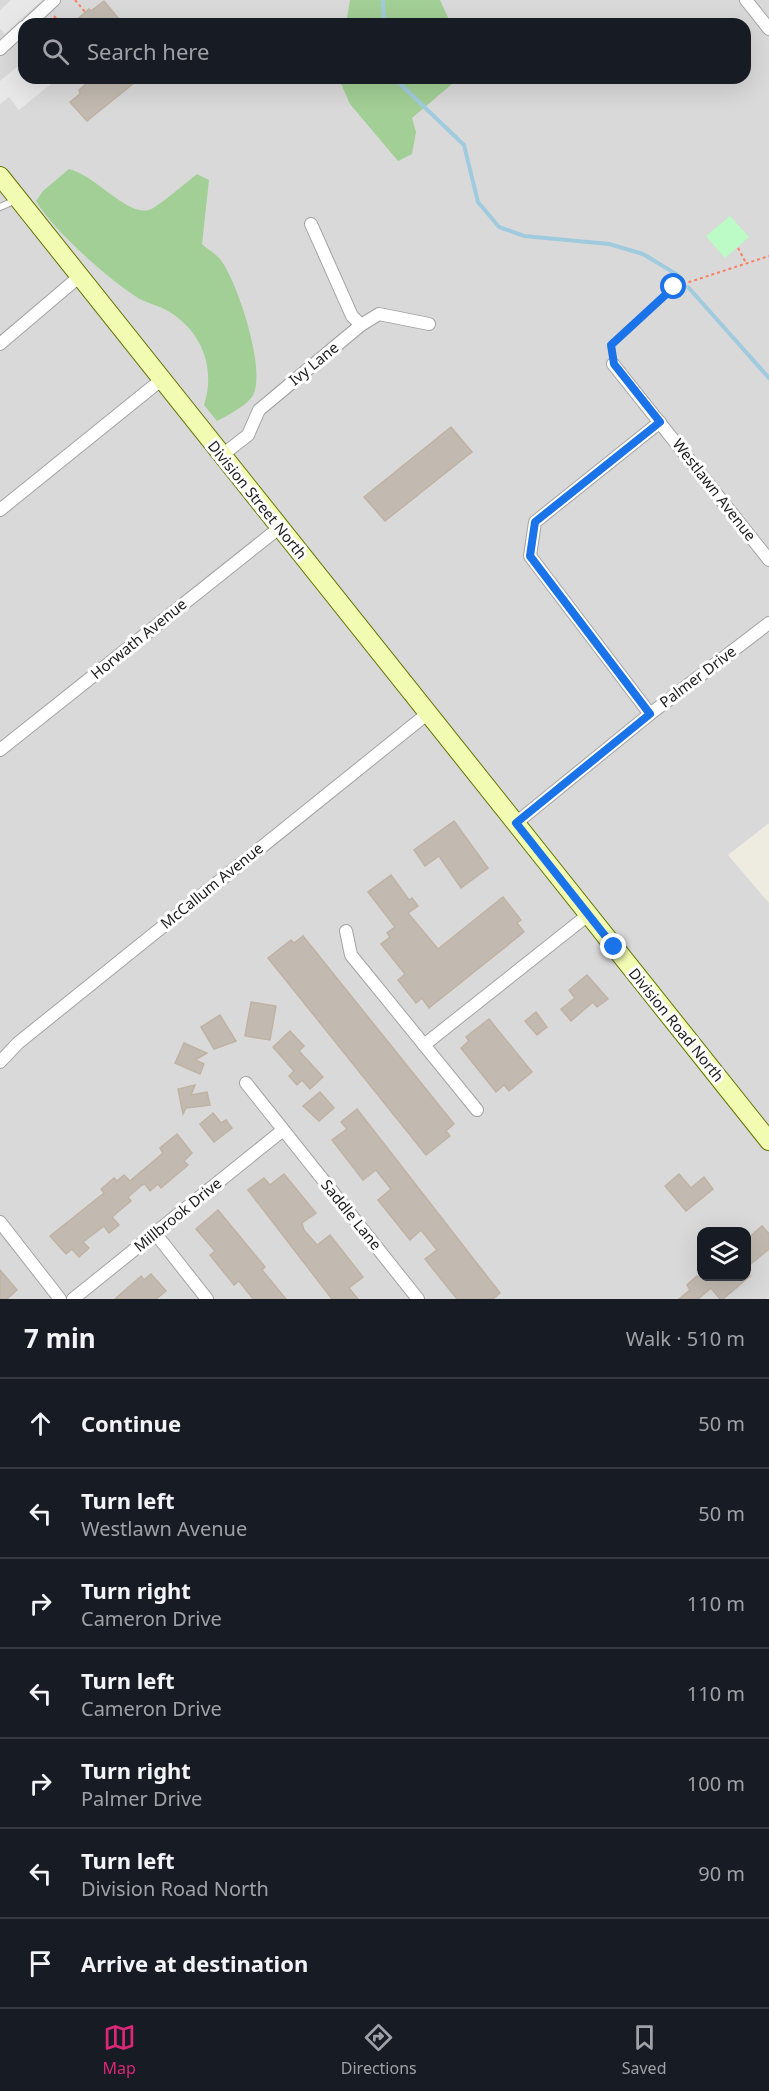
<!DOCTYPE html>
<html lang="en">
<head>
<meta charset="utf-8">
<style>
  body { margin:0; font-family:"Noto Sans",sans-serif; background:#242831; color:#f1f3f6 }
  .controls { position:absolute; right:18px; bottom:18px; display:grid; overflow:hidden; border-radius:12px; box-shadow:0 6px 24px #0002 }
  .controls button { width:54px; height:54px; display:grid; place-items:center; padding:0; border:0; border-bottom:2px solid #363941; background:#171b24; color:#f1f3f6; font:30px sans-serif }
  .stop { position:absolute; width:18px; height:18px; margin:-14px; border:4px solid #1a73e8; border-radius:50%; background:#fff }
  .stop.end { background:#1a73e8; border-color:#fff; box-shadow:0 2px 6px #0008 }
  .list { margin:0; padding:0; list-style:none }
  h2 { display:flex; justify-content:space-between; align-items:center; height:78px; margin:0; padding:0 24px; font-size:26px }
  h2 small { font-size:20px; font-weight:400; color:#9ea1a6 }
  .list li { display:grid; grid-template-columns:39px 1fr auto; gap:18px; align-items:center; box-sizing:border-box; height:90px; padding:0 24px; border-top:2px solid #363941 }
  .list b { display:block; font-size:22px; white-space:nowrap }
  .list p { margin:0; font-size:20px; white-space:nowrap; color:#9ea1a6 }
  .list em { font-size:20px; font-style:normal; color:#9ea1a6 }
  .icon { flex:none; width:33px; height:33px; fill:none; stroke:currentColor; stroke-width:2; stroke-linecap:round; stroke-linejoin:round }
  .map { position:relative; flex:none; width:769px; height:1299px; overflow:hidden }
  .search { position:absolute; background:#171b24; box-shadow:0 6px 24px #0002; left:18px; right:18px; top:18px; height:66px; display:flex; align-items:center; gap:15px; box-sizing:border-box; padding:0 21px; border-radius:18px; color:#9ea1a6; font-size:22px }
  .sheet { height:708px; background:#171b24 }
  nav { display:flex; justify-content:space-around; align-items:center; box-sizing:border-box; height:84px; border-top:2px solid #363941; background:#171b24; font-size:16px; color:#9ea1a6 }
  nav a { display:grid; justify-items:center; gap:3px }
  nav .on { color:#db2777 }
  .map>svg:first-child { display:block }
  .residential { fill:#dad9d9; fill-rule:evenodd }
  .forest { fill:#a2cf95 }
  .park { fill:#bcfbc5 }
  .parking { fill:#e8e8e8 }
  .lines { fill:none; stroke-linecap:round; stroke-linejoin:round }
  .stream { stroke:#a0cbde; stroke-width:4 }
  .building { fill:#c2bab1; stroke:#c0b2a3; stroke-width:1.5 }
  .service-casing { stroke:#a3a3a3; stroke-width:8 }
  .minor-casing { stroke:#a3a3a3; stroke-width:14 }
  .secondary-casing { stroke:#607501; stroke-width:20 }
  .path { stroke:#fe7e63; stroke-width:2; stroke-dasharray:3 3; stroke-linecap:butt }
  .service { stroke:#fff; stroke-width:6 }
  .minor { stroke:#fff; stroke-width:12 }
  .secondary { stroke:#f2fbb2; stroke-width:18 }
  .route { stroke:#1a73e8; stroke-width:8 }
  .labels { text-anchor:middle; stroke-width:6; stroke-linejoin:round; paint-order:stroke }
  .street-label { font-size:15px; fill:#1c1c1c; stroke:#fff }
</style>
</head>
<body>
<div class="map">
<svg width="769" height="1299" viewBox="0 0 769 1299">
  <rect width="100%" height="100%" fill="#eeebe1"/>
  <path class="residential" d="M0,0H769V823L728,855L769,903V1297L766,1299H0ZM24,24H745V78H24ZM702,1232H746V1276H702Z"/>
  <g class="forest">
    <polygon points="350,0 440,0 451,24 346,24"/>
    <polygon points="459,78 412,118 416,132 412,154 398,161 350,104 339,79"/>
    <path d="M69,169C95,175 127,216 149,210C158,207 188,181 197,174L209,180L202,244C207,249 215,253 220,259C237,280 268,373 252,397C244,407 228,415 217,421L204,405C216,369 202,331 168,311C158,305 145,303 135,296C105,276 54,231 36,201L43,191Z"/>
  </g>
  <polygon class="park" points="730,216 749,237 725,258 706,236"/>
  <g class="parking">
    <polygon points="11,0 42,0 5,34 0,28 0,10"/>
    <polygon points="24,61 24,78 58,78 19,110 9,97 0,104 0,81"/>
  </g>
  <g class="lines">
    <g class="stream">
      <polyline points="383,0 384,24"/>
      <polyline points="394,78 464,145 478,202 499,227 524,236 609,244 643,254 676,274 682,280"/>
      <polyline points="688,287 769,378"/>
    </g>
  </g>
  <g class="building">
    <polygon points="104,1 123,24 72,24 89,9 91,11"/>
    <polygon points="93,78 140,78 87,121 70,102 80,94 79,90"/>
    <polygon points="451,427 472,452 385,521 364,497"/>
    <polygon points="454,821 488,868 461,888 439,856 425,866 414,850"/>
    <polygon points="391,875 409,900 412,898 418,906 408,913 438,949 503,897 521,920 517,923 524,932 429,1008 422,998 416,1003 398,980 405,974 381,944 390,937 387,933 395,927 368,892"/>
    <polygon points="303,936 454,1124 446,1131 450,1136 426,1155 268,958 291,940 294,943"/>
    <polygon points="587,975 608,999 597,1007 593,1002 571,1021 561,1009 575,998 569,990"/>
    <polygon points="251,1002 276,1006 270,1040 245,1036"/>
    <polygon points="536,1012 547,1027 537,1035 525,1021"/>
    <polygon points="220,1015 236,1041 214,1049 201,1027"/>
    <polygon points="489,1019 532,1072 509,1091 504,1085 496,1092 461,1048 469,1041 466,1037"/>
    <polygon points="290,1031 304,1046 299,1051 323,1077 310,1089 302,1080 297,1085 289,1076 294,1071 273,1047"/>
    <polygon points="184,1043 207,1053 195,1060 204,1064 200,1074 175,1063"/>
    <polygon points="195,1085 191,1095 207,1092 210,1105 186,1108 183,1114 178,1089"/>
    <polygon points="320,1092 334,1108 319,1121 303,1106"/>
    <polygon points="357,1109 500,1293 493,1299 457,1299 425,1259 437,1250 421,1230 410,1240 378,1200 391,1189 376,1170 363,1180 332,1140 347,1129 341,1122"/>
    <polygon points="213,1113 221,1123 226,1120 232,1128 214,1142 200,1124"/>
    <polygon points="177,1134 192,1153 184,1161 188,1165 161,1188 158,1184 150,1191 145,1184 142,1185 128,1197 131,1201 112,1217 119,1225 109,1233 104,1226 83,1242 89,1248 79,1257 72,1249 66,1254 50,1236 104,1193 101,1189 114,1178 117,1181 124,1175 130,1181 163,1153 160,1148"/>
    <polygon points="284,1174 316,1213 302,1223 304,1230 317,1245 330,1235 363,1277 349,1288 358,1299 332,1299 248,1190 264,1178 270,1185"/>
    <polygon points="679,1174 691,1188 704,1177 713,1189 686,1211 665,1186"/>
    <polygon points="218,1210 265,1267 262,1270 286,1299 253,1299 239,1281 234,1285 210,1255 215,1251 196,1229"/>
    <polygon points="762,1226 769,1234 769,1249 747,1267 747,1239"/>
    <polygon points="0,1270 17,1290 7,1299 0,1299"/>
    <polygon points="151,1274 166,1291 156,1299 115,1299 141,1276 144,1280"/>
    <polygon points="697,1276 750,1276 723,1299 720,1299 711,1288 698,1299 679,1299 690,1290 687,1285"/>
  </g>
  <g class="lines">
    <g class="service-casing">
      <polyline id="service" points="0,207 16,200"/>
    </g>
    <g class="minor-casing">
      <g id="minor">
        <polyline points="746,0 769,29"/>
        <polyline points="28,24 54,0"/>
        <polyline points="0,49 24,27"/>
        <polyline points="311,224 352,316 361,325"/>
        <polyline points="0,344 80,276"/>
        <polyline points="613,364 769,560"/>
        <polyline points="221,456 248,435 259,410 361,325 379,314 429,324"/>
        <polyline points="0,510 161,380"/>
        <polyline points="650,714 530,556 535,522 660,422"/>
        <polyline points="0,750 279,528"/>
        <polyline points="516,823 650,714 769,623"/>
        <polyline points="346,931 351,955 477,1110"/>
        <polyline points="424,1045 588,915"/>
        <polyline points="0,1062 18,1043 427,714"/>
        <polyline points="246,1083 418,1299"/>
        <polyline points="0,1222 60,1299"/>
        <polyline points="155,1233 207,1299"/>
        <polyline points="73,1299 283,1130"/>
      </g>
    </g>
    <g class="secondary-casing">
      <polyline id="secondary" points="0,176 769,1141"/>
    </g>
    <g class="path">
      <polyline points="75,0 86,13"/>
      <polyline points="54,16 61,24"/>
      <polyline points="738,248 746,263"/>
      <polyline points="612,352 611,345 674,287 769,256"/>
    </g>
    <use href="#service" class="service"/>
    <use href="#minor" class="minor"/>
    <use href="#secondary" class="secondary"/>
  </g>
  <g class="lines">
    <polyline class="route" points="614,947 516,823 650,714 530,556 535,522 660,422 614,364 611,345 674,287"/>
  </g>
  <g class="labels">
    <g class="street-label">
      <text transform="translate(314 364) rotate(-39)" y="5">Ivy Lane</text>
      <text transform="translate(714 490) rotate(52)" y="5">Westlawn Avenue</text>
      <text transform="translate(257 500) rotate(51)" y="5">Division Street North</text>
      <text transform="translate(139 639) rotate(-39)" y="5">Horwath Avenue</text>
      <text transform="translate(698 677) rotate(-37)" y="5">Palmer Drive</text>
      <text transform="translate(212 886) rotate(-39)" y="5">McCallum Avenue</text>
      <text transform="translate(676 1025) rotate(51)" y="5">Division Road North</text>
      <text transform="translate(178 1215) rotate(-39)" y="5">Millbrook Drive</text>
      <text transform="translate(351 1215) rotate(51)" y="5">Saddle Lane</text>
    </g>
  </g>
</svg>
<div class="controls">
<button><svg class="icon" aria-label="layers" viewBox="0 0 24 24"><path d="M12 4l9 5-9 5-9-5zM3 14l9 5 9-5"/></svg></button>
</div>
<div class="stop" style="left:674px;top:287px"></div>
<div class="stop end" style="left:614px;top:947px"></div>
<div class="search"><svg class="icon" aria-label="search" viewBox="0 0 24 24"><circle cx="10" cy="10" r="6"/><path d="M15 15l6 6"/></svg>Search here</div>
</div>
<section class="sheet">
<h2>7 min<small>Walk · 510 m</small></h2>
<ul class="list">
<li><svg class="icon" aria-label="ahead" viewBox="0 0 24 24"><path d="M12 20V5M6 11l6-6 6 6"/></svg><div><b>Continue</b></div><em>50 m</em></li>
<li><svg class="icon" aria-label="left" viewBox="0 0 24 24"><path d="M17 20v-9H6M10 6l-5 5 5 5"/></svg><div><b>Turn left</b><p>Westlawn Avenue</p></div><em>50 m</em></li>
<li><svg class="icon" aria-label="right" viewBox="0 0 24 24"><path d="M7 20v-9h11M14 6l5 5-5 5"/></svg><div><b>Turn right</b><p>Cameron Drive</p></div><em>110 m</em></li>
<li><svg class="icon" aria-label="left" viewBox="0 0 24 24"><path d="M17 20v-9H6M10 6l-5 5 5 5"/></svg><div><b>Turn left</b><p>Cameron Drive</p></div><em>110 m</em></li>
<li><svg class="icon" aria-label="right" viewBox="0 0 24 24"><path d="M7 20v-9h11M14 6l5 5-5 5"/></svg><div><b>Turn right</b><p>Palmer Drive</p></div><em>100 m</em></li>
<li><svg class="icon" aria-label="left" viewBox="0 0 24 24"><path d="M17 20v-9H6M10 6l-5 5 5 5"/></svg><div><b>Turn left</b><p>Division Road North</p></div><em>90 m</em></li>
<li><svg class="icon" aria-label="arrive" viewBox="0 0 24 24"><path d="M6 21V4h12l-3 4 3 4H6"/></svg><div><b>Arrive at destination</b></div></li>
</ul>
</section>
<nav>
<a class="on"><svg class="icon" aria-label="map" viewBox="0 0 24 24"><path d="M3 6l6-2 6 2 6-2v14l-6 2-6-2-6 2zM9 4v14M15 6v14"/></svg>Map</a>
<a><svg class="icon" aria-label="directions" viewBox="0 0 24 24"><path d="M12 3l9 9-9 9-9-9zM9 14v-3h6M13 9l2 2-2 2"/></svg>Directions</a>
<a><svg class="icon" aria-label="saved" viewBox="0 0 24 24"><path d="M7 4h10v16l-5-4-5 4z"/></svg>Saved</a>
</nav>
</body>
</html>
